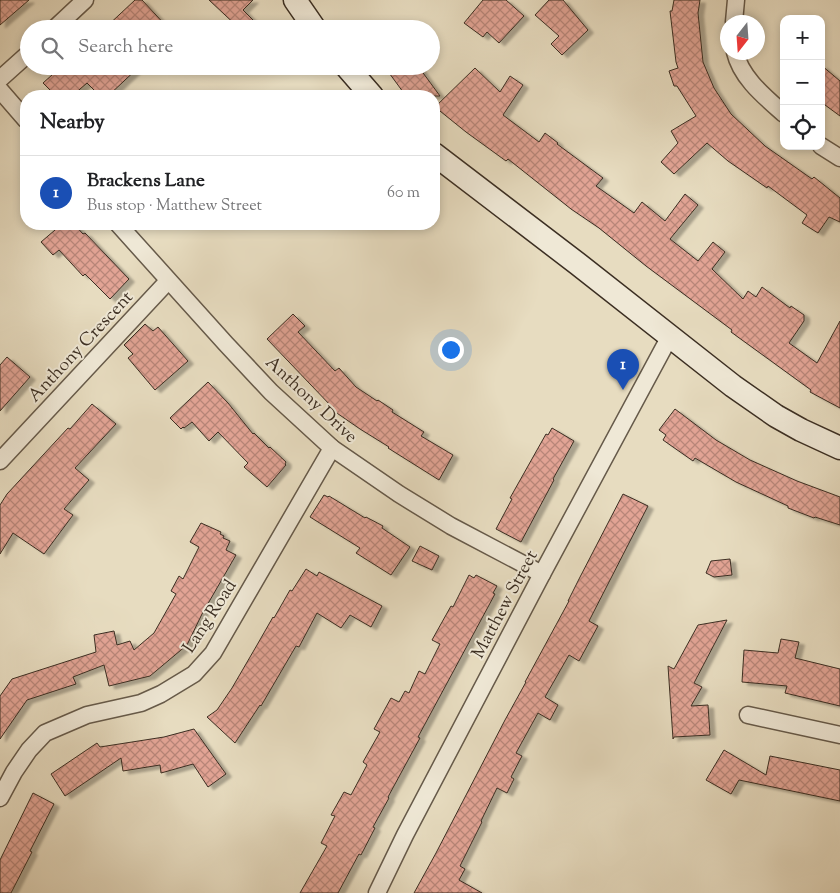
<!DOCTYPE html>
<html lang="en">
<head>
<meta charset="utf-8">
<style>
  body { margin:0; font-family:"Sorts Mill Goudy",serif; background:#f6f6f6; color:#202124 }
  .controls { position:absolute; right:15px; top:15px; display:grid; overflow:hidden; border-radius:10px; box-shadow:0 2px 8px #0003 }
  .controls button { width:45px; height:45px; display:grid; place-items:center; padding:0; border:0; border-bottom:1px solid #e0e0e0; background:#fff; color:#202124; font:25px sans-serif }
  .compass { position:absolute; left:720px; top:15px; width:45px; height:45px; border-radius:50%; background:#fff; box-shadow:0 2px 8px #0003; rotate:197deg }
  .you { position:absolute; left:450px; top:349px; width:18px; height:18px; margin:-12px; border:4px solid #fff; border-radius:50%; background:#1a73e8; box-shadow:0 0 0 8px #1a73e833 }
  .badge { display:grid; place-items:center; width:32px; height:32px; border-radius:50%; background:#8f2418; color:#fff; font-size:16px; font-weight:700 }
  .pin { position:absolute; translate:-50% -41px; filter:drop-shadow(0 1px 2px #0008) }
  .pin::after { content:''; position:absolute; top:26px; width:18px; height:15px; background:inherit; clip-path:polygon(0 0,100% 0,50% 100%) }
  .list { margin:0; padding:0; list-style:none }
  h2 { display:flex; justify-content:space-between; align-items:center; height:65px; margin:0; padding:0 20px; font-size:21px }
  h2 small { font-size:16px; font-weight:400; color:#757577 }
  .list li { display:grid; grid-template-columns:32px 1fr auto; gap:15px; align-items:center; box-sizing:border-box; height:75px; padding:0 20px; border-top:1px solid #e0e0e0 }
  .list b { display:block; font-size:19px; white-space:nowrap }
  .list p { margin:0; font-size:16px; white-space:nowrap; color:#757577 }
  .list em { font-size:16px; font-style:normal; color:#757577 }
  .icon { flex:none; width:28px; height:28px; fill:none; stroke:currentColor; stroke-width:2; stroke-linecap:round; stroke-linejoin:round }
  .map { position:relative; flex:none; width:840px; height:893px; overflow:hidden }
  .search { position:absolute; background:#fff; box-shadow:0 2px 8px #0003; left:20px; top:20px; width:420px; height:55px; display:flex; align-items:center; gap:12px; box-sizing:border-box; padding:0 18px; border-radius:28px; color:#757577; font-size:19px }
  .panel { position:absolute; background:#fff; box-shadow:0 2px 8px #0003; left:20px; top:90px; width:420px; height:140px; border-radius:20px }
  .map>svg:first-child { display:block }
  .building { fill:url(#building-cross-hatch); stroke:#3b2e22; filter:url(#shadow) }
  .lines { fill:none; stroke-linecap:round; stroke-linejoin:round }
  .street-casing { stroke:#665a4a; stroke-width:19 }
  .secondary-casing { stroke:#3b2e22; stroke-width:25 }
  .street { stroke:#efe8d6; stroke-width:16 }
  .secondary { stroke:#efe8d6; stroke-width:22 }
  .labels { text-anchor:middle; stroke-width:4; stroke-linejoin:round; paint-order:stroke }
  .street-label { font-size:18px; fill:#3b2e22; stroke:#efe8d6 }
</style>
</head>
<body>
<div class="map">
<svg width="840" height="893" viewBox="0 0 840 893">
  <defs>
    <pattern id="building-cross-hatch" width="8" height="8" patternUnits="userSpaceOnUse" patternTransform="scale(1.25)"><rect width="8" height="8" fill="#e2a495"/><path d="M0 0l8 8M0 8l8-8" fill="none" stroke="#b88679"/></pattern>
    <filter id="shadow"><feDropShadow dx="5.5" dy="3" stdDeviation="1" flood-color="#0004"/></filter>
  </defs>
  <rect width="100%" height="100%" fill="#e7dcc0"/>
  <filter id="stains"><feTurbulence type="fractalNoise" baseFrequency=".004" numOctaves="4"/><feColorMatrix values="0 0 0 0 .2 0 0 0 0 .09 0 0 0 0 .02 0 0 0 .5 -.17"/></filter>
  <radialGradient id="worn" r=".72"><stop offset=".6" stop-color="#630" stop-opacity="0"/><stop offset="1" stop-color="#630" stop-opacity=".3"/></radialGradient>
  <g class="building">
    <polygon points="0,0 29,0 0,25"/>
    <polygon points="135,0 142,0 169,29 104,29"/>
    <polygon points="209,0 253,0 243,10 262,29 240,29"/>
    <polygon points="483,0 506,0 524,16 499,43 487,32 483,37 464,23"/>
    <polygon points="549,0 563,0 588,30 562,55 551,44 559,36 535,15"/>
    <polygon points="674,0 700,0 698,13 703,62 714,88 731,114 765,146 812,179 814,177 840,198 840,222 829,217 818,233 802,223 807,215 768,186 767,188 728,161 707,143 674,174 661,162 678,143 671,131 696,116 677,86 674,86 669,71 678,68 676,62 670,11 672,11"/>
    <polygon points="821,65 840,81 840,116 821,102"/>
    <polygon points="62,66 140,66 108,96 100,96 87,83 72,96 56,96 43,83"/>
    <polygon points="384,66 418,66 440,96 406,96"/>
    <polygon points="475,68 500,92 510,76 523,85 503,115 539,142 545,133 558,143 557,144 603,178 596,186 634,213 642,202 665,221 685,194 698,205 670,239 698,261 713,242 725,252 712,269 743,299 748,291 756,297 762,287 790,308 791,306 804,315 804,321 789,343 817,363 840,321 840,408 810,392 811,390 731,332 732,330 646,266 599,228 571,209 508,159 506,161 466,132 435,107"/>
    <polygon points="62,224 74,224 83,234 85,233 129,279 110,299 85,274 83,276 59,250 53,255 41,242"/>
    <polygon points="293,314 305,326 298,332 335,371 339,368 356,387 377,401 378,400 393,410 392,412 424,432 421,436 453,455 439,480 388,448 389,447 360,429 331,409 332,407 267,339"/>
    <polygon points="145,324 153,331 158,327 188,361 155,390 128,358 133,354 124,345"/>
    <polygon points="7,357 30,377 0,411 0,365"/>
    <polygon points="208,382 228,403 253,434 254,433 269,448 270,447 286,462 285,464 286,465 267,487 244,467 248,463 218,432 209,441 192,422 184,428 183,427 181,429 170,418"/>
    <polygon points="92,404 116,424 75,468 89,480 64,509 73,515 44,554 13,533 0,554 0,505 7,494 68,428 70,429"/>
    <polygon points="675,409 716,440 750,460 797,481 840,497 840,525 815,517 814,518 788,508 788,506 736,482 695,458 693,461 663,440 666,435 659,430"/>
    <polygon points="552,428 574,441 553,479 554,480 521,542 496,529 512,499 510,498 546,434 548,435"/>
    <polygon points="623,494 648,506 589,621 598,626 579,661 569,655 545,697 558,705 550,720 538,713 516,753 522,756 511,777 514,779 507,793 497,788 481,821 482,822 460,866 465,869 459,880 482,893 414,893 436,853 505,720 526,682 525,682 569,601 568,601 579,579"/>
    <polygon points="324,495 328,497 329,496 365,518 366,517 383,526 382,528 410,547 391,575 356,553 360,548 310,517"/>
    <polygon points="201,523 221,532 220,534 224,536 223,538 230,541 226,550 236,555 202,614 187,645 150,676 109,686 104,665 73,677 76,684 27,700 0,739 0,696 12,679 96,652 94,635 114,631 117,645 130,641 134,650 154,633 176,594 171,591 179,576 183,579 199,547 190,542"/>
    <polygon points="420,546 439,556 432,570 412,561"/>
    <polygon points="730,559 732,575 714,577 706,573 711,561"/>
    <polygon points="306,569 317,576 319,572 382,606 371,627 350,615 341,628 317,613 299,647 296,646 261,706 260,705 235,743 207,717 217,710 232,688 257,645 273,617 274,618 290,590 292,591"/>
    <polygon points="469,575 474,578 476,575 497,586 493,593 495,594 418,737 420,738 388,797 389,798 373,827 375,828 361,855 359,854 338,893 300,893 327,846 321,843 335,816 331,815 344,792 351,795 367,765 363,762 380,732 374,729 391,698 399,702 405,691 409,693 419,671 425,674 440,644 432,640 451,606 453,607"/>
    <polygon points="727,620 694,683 702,687 691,706 708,705 710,735 674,737 673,739 668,666 674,669 698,625"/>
    <polygon points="781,639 799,642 795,658 840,669 840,706 785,693 787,686 742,682 744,650 778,653"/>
    <polygon points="194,729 226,774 208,787 193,764 161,773 160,765 123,771 121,758 65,796 51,774 97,743 100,747 164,737"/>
    <polygon points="724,750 766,775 770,756 840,770 840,801 739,780 731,794 706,780"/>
    <polygon points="33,793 54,804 30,851 32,852 11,893 0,893 0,860"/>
  </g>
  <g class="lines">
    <g class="street-casing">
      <g id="street">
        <polyline points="734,22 736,0"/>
        <polyline points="54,29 85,0"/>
        <path d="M735,52C741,78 765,97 784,114"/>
        <polyline points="0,79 29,53"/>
        <polyline points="0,90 26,120"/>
        <polyline points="821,146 840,158"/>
        <polyline points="118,224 226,344 271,392 332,448 399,494 451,526 542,574"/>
        <polyline points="0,461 168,281"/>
        <polyline points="748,715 840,735"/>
        <polyline points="0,798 14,772 29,750 45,733 87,715 141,703 161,694 194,674 213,653 332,448"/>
        <polyline points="377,893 405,835 542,574 670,336"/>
      </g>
    </g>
    <g class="secondary-casing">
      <g id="secondary">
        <polyline points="295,0 315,29"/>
        <polyline points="346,66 372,96"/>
        <polyline points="434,154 578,264 733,386 776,416 801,430 840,448"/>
      </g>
    </g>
    <use href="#street" class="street"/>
    <use href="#secondary" class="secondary"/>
  </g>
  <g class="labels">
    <g class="street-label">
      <text transform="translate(80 346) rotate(-47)" y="6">Anthony Crescent</text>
      <text transform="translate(312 399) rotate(43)" y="6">Anthony Drive</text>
      <text transform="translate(504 604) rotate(-62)" y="6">Matthew Street</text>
      <text transform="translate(209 616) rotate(-57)" y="6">Lang Road</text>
    </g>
  </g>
  <rect width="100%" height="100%" filter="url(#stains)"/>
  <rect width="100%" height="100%" fill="url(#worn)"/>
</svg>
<div class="controls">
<button>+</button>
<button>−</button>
<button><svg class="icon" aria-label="locate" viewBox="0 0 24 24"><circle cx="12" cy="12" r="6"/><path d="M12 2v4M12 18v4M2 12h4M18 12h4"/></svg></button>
</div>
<svg class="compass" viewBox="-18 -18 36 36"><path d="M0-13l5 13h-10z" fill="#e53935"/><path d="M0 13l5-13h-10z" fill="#757577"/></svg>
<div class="you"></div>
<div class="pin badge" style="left:623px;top:390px;background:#1a4fb4">1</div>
<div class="search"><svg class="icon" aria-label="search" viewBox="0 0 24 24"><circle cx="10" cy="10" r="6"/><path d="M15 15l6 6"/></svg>Search here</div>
<section class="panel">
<h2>Nearby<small></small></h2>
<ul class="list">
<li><span class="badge" style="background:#1a4fb4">1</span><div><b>Brackens Lane</b><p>Bus stop · Matthew Street</p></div><em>60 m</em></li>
</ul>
</section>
</div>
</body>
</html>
